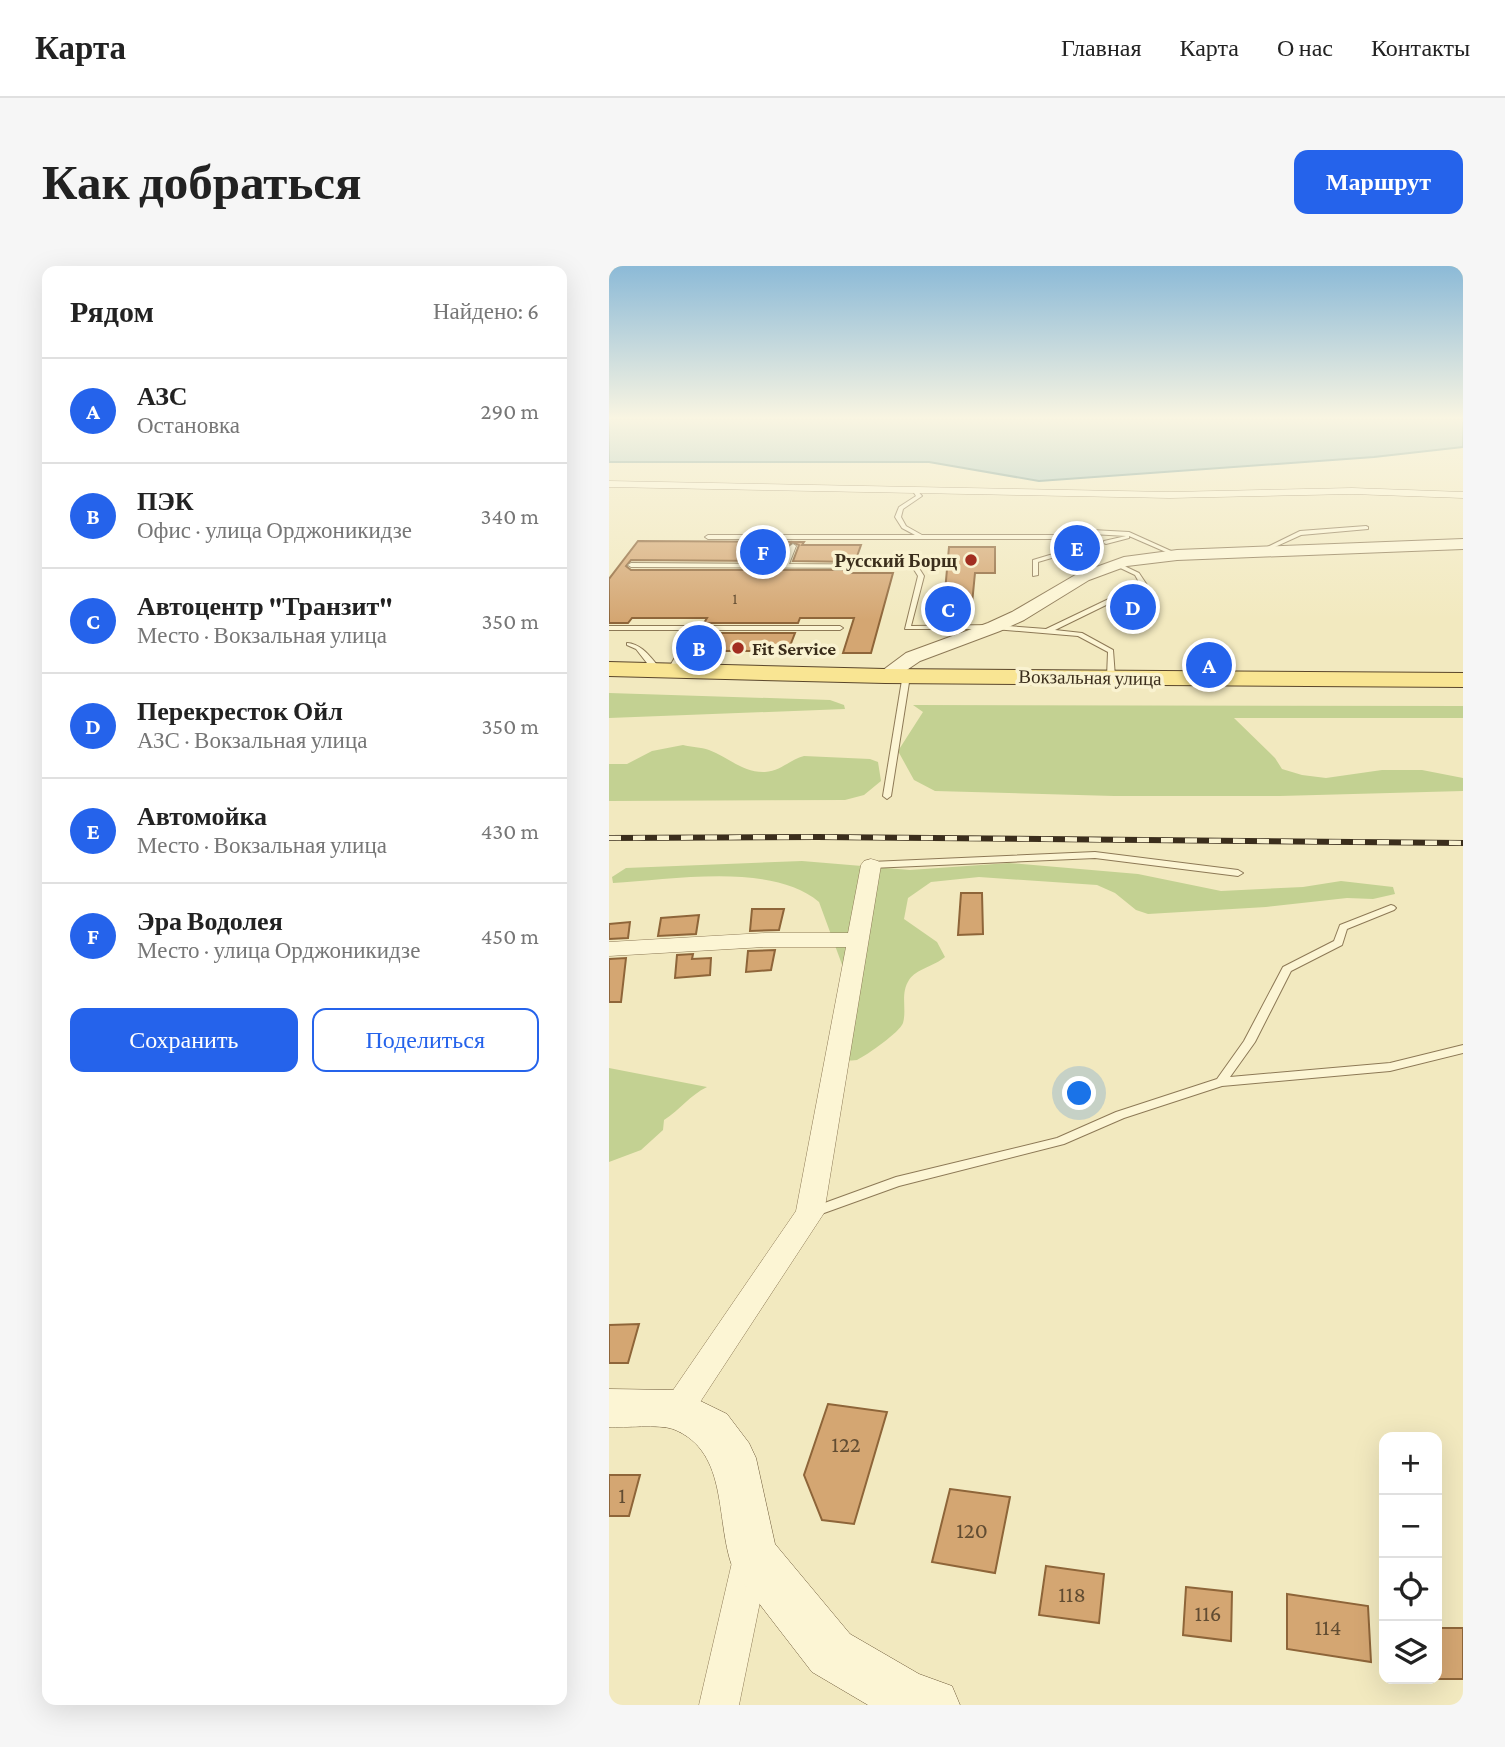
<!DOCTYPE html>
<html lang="ru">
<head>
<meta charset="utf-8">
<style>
  body { margin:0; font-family:"Crimson Pro",serif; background:#f6f6f6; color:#222 }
  .controls { position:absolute; right:21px; bottom:21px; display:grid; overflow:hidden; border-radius:14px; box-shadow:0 7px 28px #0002 }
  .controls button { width:63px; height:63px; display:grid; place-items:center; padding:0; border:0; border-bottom:2px solid #e0e0e0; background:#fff; color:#222; font:35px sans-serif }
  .you { position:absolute; left:471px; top:828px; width:24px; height:24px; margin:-18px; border:5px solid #fff; border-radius:50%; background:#1a73e8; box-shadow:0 0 0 10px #1a73e833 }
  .badge { display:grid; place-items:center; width:46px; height:46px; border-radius:50%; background:#2563eb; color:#fff; font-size:23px; font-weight:700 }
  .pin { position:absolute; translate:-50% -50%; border:4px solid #fff; box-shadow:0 2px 7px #0006 }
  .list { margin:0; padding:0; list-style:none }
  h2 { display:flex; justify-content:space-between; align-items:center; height:91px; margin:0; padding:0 28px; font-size:30px }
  h2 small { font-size:23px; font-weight:400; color:#767676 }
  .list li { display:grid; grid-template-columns:46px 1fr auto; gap:21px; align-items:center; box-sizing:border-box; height:105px; padding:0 28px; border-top:2px solid #e0e0e0 }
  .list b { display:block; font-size:26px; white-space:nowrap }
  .list p { margin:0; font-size:23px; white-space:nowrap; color:#767676 }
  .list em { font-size:23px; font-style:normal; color:#767676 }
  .actions { display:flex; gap:14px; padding:21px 28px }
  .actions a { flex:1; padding:16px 0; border:2px solid #2563eb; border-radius:14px; text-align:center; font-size:24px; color:#2563eb }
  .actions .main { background:#2563eb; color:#fff }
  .icon { flex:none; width:38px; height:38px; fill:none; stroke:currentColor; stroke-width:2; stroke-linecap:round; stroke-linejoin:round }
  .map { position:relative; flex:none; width:854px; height:1439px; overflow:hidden; border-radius:14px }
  header { display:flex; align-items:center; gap:42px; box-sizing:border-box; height:98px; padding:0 35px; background:#fff; border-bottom:2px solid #e0e0e0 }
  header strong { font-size:33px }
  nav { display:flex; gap:38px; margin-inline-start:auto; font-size:24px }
  .intro { display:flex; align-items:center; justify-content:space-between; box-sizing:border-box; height:168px; padding:0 42px }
  h1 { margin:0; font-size:49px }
  .button { padding:18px 32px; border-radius:14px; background:#2563eb; color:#fff; font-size:24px; font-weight:700 }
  main { display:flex; gap:42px; padding:0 42px }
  aside { flex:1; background:#fff; border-radius:14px; box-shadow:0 7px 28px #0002 }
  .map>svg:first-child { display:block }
  .green { fill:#c3d192 }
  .water { fill:#a3c4be; stroke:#69938d; stroke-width:2 }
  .building { fill:#d4a672; stroke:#8e6539; stroke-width:2 }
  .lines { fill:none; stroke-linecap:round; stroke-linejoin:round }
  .service-casing { stroke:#8d7956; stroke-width:2 }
  .pedestrian-casing { stroke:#8d7956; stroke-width:1 }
  .minor-casing { stroke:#8d7956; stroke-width:1 }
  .tertiary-casing { stroke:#8d7956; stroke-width:2 }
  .secondary-casing { stroke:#6e5a39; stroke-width:1 }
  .primary-casing { stroke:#5a462b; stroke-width:2 }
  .service { fill:#fcf5d4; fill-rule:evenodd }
  .pedestrian { fill:#fcf5d4; fill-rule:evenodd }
  .minor { fill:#fcf5d4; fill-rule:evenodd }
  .tertiary { fill:#fcf5d4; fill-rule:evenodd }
  .secondary { fill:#fcf5d4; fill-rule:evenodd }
  .primary { fill:#f9e593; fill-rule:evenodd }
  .rail-casing { stroke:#3b2e1c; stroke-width:6 }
  .rail { stroke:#f9f2d0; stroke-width:4.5; stroke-dasharray:12; stroke-linecap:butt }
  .poi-dot { fill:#a22e20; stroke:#f9f2d0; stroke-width:2.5 }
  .labels { text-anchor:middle; stroke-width:7; stroke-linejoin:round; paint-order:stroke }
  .far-number-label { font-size:16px; fill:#614c32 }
  .far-poi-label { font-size:19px; font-weight:bold; fill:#3b2e1c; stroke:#f9f2d0; text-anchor:end }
  .far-street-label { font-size:19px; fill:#3b2e1c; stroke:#f9f2d0 }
  .near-number-label { font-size:23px; fill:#614c32 }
</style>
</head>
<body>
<header>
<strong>Карта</strong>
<nav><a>Главная</a><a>Карта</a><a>О нас</a><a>Контакты</a></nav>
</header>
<div class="intro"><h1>Как добраться</h1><a class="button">Маршрут</a></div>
<main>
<aside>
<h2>Рядом<small>Найдено: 6</small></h2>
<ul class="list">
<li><span class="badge">A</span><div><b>АЗС</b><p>Остановка</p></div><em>290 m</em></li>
<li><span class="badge">B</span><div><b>ПЭК</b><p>Офис · улица Орджоникидзе</p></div><em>340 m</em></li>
<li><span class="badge">C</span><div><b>Автоцентр &quot;Транзит&quot;</b><p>Место · Вокзальная улица</p></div><em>350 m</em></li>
<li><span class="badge">D</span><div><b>Перекресток Ойл</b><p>АЗС · Вокзальная улица</p></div><em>350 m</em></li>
<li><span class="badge">E</span><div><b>Автомойка</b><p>Место · Вокзальная улица</p></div><em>430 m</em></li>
<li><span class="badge">F</span><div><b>Эра Водолея</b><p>Место · улица Орджоникидзе</p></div><em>450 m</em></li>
</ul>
<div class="actions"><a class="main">Сохранить</a><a>Поделиться</a></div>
</aside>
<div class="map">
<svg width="854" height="1439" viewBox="0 0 854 1439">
  <rect width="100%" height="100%" fill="#f2e9bf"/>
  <g class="green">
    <polygon points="0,427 221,434 235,439 236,443 0,452"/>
    <polygon points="304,439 854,440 854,452 625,452 666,492 673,503 693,509 717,512 773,504 813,504 854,512 854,525 671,530 505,530 326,525 305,514 289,485 314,446"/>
    <path d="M74,479C82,481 92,481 100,484C119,491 134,507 156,506C172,505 180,494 195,490L261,493L269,496L272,515L255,529L236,534L0,535V498H18L43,485Z"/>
    <path d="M193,595L301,604L400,597L529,608L612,625L694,621L732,615L784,621L786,628L764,633L738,632L657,641L539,648L527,644L506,627L488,619L370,611L322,616L299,632L295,653L328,676L336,691C326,700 307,703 300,714C291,728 298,743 294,757C291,766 258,789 248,794C243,795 237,794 232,794L235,704L210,636C164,596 62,614 4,617L3,611L17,602Z"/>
    <path d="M0,802L98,821C81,829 71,844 55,854L54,864L32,884L0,896Z"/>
  </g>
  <polygon class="water" points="0,153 854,153 854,181 765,191 430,215 320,196 0,196"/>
  <g class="building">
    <polygon points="29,275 195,276 193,279 252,279 246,296 184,295 190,279 183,276 172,295 22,294 17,300 22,304 243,304 242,307 284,307 262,387 234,387 245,352 191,352 189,357 95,357 98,352 23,352 19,357 0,357 0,313"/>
    <polygon points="340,281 386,281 386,307 366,307 362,348 334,348"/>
    <polygon points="91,367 186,367 179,385 80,385"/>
    <polygon points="352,627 373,627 374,668 349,669"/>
    <polygon points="143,643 175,643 170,664 141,665"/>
    <polygon points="90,649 87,668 49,670 52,652"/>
    <polygon points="21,656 19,672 0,673 0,658"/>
    <polygon points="166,684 162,704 137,706 139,685"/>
    <polygon points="84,688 83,693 102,692 101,709 66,712 68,689"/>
    <polygon points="17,692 12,736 0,736 0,693"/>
    <polygon points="30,1058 19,1097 0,1097 0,1059"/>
    <polygon points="219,1138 278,1146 245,1258 213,1254 195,1209"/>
    <polygon points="0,1209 31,1209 20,1250 0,1250"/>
    <polygon points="341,1223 401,1231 386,1307 323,1296"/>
    <polygon points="437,1300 495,1308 490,1357 430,1349"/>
    <polygon points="577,1321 623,1326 622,1375 574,1369"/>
    <polygon points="678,1328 759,1340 762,1396 678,1383"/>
    <rect x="828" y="1362" width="26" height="51"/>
  </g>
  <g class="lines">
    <g class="service-casing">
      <g id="service">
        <polygon points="302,222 306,222 313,230 294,243 292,251 297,260 313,269 451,269 483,264 520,266 571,289 566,290 520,270 520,272 497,278 495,277 495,275 517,270 483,268 451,273 99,273 96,271 99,269 306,269 293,262 286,251 290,241 307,230"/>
        <polygon points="757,260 759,261 759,263 692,269 655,286 650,285 691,265"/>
        <polygon points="184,278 187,280 180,298 308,299 315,310 302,360 385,359 437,363 531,318 526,309 505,299 504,298 507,296 530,307 538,319 446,364 473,367 504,384 506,411 502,413 498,411 499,386 469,370 385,363 296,363 309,310 304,302 22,301 19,299 22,297 174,298 181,280"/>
        <polygon points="444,288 447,290 446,291 429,296 429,309 424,310 424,294"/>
        <polygon points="0,360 231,360 234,362 231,364 89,364 66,405 62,407 58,405 82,364 0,364"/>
        <path d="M18,377C33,378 41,391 51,402V406H45L27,383L18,379Z"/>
        <polygon points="294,408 301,410 282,530 278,533 274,530"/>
        <polygon points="486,586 629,604 634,607 629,610 486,592 262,602 257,599 262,596"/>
        <polygon points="782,639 785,640 787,642 785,644 738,663 733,679 682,705 646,776 621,811 781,797 854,779 854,787 781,805 613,820 515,852 455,878 290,920 204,951 199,949 198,946 199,943 287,911 448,872 507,846 608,813 635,775 674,701 725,675 731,659"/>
      </g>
    </g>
    <g class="pedestrian-casing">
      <polygon id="pedestrian" points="0,215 561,226 743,222 854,226 854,232 743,228 561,232 0,221"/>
    </g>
    <g class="minor-casing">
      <g id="minor">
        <polygon points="262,593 269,595 272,599 215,947 80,1153 69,1157 58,1153 53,1143 58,1133 187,945 237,681 156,681 0,690 0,676 156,667 239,667 252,599 255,595"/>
        <polygon points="142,1275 155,1280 160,1292 130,1439 90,1439 124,1292 129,1280"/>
      </g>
    </g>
    <g class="tertiary-casing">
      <polygon id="tertiary" points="854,273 854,283 568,294 518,300 480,314 415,354 391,365 311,395 283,414 269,414 266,410 297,387 379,357 403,346 468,308 515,291 568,284"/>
    </g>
    <g class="secondary-casing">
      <path id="secondary" d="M0,1123L69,1124L118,1148L140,1177L147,1192L166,1278L241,1368L310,1408L343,1420L351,1439H259L203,1406L125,1305C105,1258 122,1186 64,1163C50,1158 16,1162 0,1161Z"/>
    </g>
    <g class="primary-casing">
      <polygon id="primary" points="0,396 276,403 854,407 854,421 276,417 0,410"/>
    </g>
    <use href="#service" class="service"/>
    <use href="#pedestrian" class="pedestrian"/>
    <use href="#minor" class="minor"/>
    <use href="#tertiary" class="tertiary"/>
    <use href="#secondary" class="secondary"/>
    <use href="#primary" class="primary"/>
    <g class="rail-casing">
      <polyline id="rail" points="0,572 208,571 854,577"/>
    </g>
    <use href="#rail" class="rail"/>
  </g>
  <linearGradient id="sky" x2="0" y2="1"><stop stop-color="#8cbad7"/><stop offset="0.43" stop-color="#f9f5e2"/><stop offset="1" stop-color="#f9f5e2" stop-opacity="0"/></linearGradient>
  <rect width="854" height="354" fill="url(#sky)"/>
  <g class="poi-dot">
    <circle cx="362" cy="294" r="7"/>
    <circle cx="129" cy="382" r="7"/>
  </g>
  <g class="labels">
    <g class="far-number-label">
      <text x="126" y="338">1</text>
    </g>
    <g class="far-poi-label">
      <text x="348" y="301">Русский Борщ</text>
      <text x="143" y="389" text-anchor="start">Fit Service</text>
    </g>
    <g class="far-street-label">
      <text transform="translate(481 411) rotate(1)" y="7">Вокзальная улица</text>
    </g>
    <g class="near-number-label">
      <text x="237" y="1186">122</text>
      <text x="13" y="1237">1</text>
      <text x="363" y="1272">120</text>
      <text x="463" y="1336">118</text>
      <text x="599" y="1355">116</text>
      <text x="719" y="1369">114</text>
    </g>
  </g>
</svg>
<div class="controls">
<button>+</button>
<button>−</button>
<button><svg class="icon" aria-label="locate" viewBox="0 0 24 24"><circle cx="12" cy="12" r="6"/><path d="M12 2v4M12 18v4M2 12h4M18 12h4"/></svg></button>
<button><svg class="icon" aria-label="layers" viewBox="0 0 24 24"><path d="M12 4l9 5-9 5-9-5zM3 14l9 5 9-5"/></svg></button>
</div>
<div class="you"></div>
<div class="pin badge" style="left:600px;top:399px">A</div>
<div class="pin badge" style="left:90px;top:382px">B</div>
<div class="pin badge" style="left:339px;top:343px">C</div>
<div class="pin badge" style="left:524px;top:341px">D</div>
<div class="pin badge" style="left:468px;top:282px">E</div>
<div class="pin badge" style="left:154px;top:286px">F</div>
</div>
</main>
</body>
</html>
